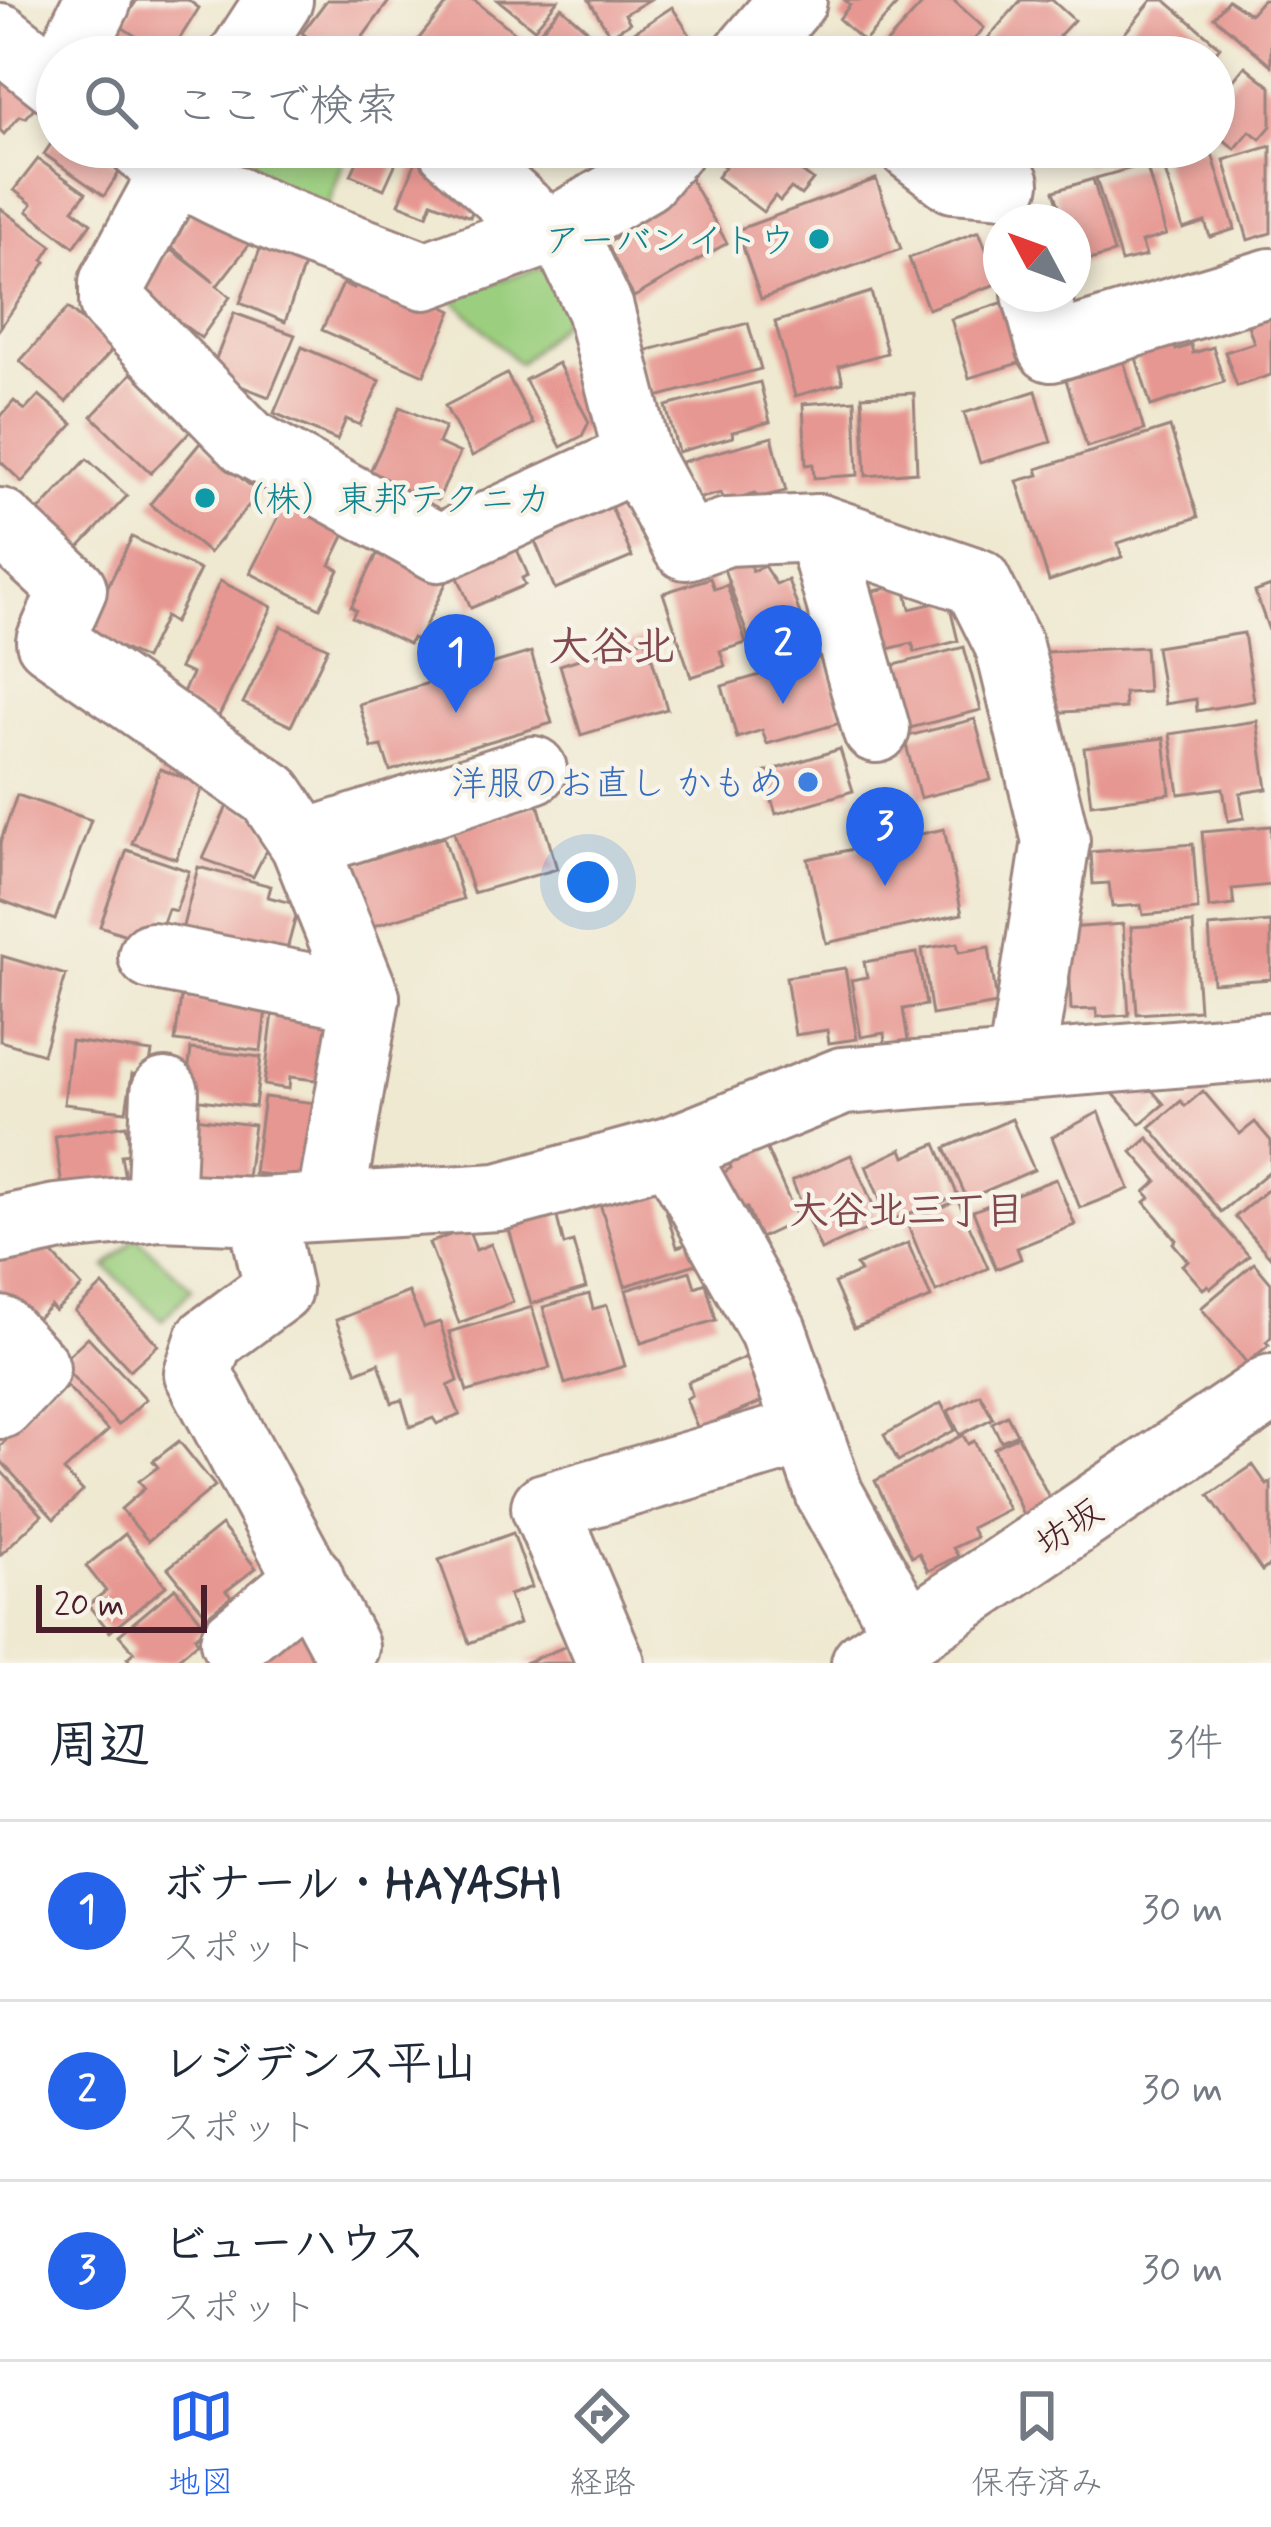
<!DOCTYPE html>
<html lang="ja">
<head>
<meta charset="utf-8">
<style>
  body { margin:0; font-family:Mynerve,"Klee One",sans-serif; background:#f2f2f3; color:#1f2937 }
  .compass { position:absolute; left:983px; top:204px; width:108px; height:108px; border-radius:50%; background:#fff; box-shadow:0 6px 18px #0003; rotate:311deg }
  .scale { position:absolute; left:36px; bottom:30px; width:171px; box-sizing:border-box; padding-left:12px; border:6px solid #4a1f2b; border-top:0; font-size:33px; line-height:42px; white-space:nowrap; color:#4a1f2b; -webkit-text-stroke:9px #f7f3e8; paint-order:stroke }
  .you { position:absolute; left:588px; top:882px; width:42px; height:42px; margin:-30px; border:9px solid #fff; border-radius:50%; background:#1a73e8; box-shadow:0 0 0 18px #1a73e833 }
  .badge { display:grid; place-items:center; width:78px; height:78px; border-radius:50%; background:#2563eb; color:#fff; font-size:39px; font-weight:700 }
  .pin { position:absolute; translate:-50% -99px; filter:drop-shadow(0 3px 6px #0008) }
  .pin::after { content:''; position:absolute; top:63px; width:42px; height:36px; background:inherit; clip-path:polygon(0 0,100% 0,50% 100%) }
  .list { margin:0; padding:0; list-style:none }
  h2 { display:flex; justify-content:space-between; align-items:center; height:156px; margin:0; padding:0 48px; font-size:51px }
  h2 small { font-size:39px; font-weight:400; color:#747a83 }
  .list li { display:grid; grid-template-columns:78px 1fr auto; gap:36px; align-items:center; box-sizing:border-box; height:180px; padding:0 48px; border-top:3px solid #e0e1e3 }
  .list b { display:block; font-size:45px; white-space:nowrap }
  .list p { margin:0; font-size:39px; white-space:nowrap; color:#747a83 }
  .list em { font-size:39px; font-style:normal; color:#747a83 }
  .icon { flex:none; width:66px; height:66px; fill:none; stroke:currentColor; stroke-width:2; stroke-linecap:round; stroke-linejoin:round }
  .map { position:relative; flex:none; width:1271px; height:1663px; overflow:hidden }
  .search { position:absolute; background:#fff; box-shadow:0 6px 18px #0003; left:36px; right:36px; top:36px; height:132px; display:flex; align-items:center; gap:30px; box-sizing:border-box; padding:0 42px; border-radius:66px; color:#747a83; font-size:45px }
  .sheet { height:696px; background:#fff }
  nav { display:flex; justify-content:space-around; align-items:center; box-sizing:border-box; height:168px; border-top:3px solid #e0e1e3; background:#fff; font-size:33px; color:#747a83 }
  nav a { display:grid; justify-items:center; gap:6px }
  nav .on { color:#2563eb }
  .map>svg:first-child { display:block }
  .green { fill:#9bcf7f; stroke:#727755; stroke-width:3 }
  .building { fill:#e79792 }
  .lines { fill:none; stroke-linecap:round; stroke-linejoin:round }
  .minor-casing { stroke:#9c847e; stroke-width:72 }
  .minor { stroke:#fff; stroke-width:66 }
  .culture-dot { fill:#0f9aa8; stroke:#f7f3e8; stroke-width:4.5 }
  .shop-dot { fill:#3f7fe0; stroke:#f7f3e8; stroke-width:4.5 }
  .labels { text-anchor:middle; stroke-width:9; stroke-linejoin:round; paint-order:stroke }
  .culture-label { font-size:36px; fill:#0d838f; stroke:#f7f3e8; text-anchor:end }
  .shop-label { font-size:36px; fill:#366cbe; stroke:#f7f3e8; text-anchor:end }
  .street-label { font-size:36px; fill:#4a1f2b; stroke:#f7f3e8 }
  .neighbourhood-label { font-size:39px; font-weight:bold; fill:#81494f; stroke:#f7f3e8 }
  .quarter-label { font-size:42px; font-weight:bold; fill:#81494f; stroke:#f7f3e8 }
</style>
</head>
<body>
<div class="map">
<svg width="1271" height="1663" viewBox="0 0 1271 1663">
  <rect width="100%" height="100%" fill="#f7f3e8"/>
  <filter id="ink" filterUnits="userSpaceOnUse"><feTurbulence type="fractalNoise" baseFrequency=".00833" numOctaves="2"/><feDisplacementMap in="SourceGraphic" scale="24" xChannelSelector="R" yChannelSelector="G"/><feConvolveMatrix kernelMatrix="1 2 1 2 8 2 1 2 1" color-interpolation-filters="sRGB"/></filter>
  <filter id="wash" filterUnits="userSpaceOnUse"><feTurbulence type="fractalNoise" baseFrequency=".004" numOctaves="4" result="noise"/><feDisplacementMap in="SourceGraphic" scale="48" xChannelSelector="R" yChannelSelector="G"/><feGaussianBlur stdDeviation="2.7" result="paint"/><feColorMatrix in="noise" values="0 0 0 0 0 0 0 0 0 0 0 0 0 0 0 0 0 1.4 0 .05"/><feComposite in="paint" operator="in"/></filter>
  <g filter="url(#wash)">
    <rect width="100%" height="100%" fill="#efe9d1"/>
    <g class="green">
      <polygon points="253,147 349,147 327,208 252,174"/>
      <polygon points="548,265 572,313 519,364 450,296"/>
      <polygon points="136,1237 192,1289 162,1320 106,1267"/>
    </g>
    <g id="blocks">
      <g class="building">
        <polygon points="137,0 188,0 199,8 168,57 120,26"/>
        <polygon points="327,0 390,0 348,57 334,57 302,33"/>
        <polygon points="450,0 474,0 522,38 506,57 404,57"/>
        <polygon points="498,0 558,0 534,29"/>
        <polygon points="589,0 649,0 625,14 630,23 610,35"/>
        <polygon points="845,0 901,0 864,42 839,19 850,5"/>
        <polygon points="926,0 953,0 984,28 959,57 874,57"/>
        <polygon points="1021,0 1052,0 1074,20 1059,36 1067,43 1055,57 1008,57 987,39"/>
        <polygon points="1152,0 1165,0 1220,47 1212,57 1141,57 1120,39"/>
        <polygon points="1228,0 1250,14 1262,0 1271,0 1271,65 1214,17"/>
        <polygon points="561,7 601,42 593,51 600,57 518,57"/>
        <polygon points="672,7 699,49 687,57 624,57 616,44"/>
        <polygon points="117,33 157,57 103,57"/>
        <polygon points="1245,66 1271,87 1271,126 1260,139 1250,131 1235,149 1214,132 1214,104"/>
        <polygon points="0,67 45,94 26,118 20,116 4,134 0,130"/>
        <polygon points="57,135 57,147 92,147 122,168 104,196 44,154"/>
        <polygon points="1271,146 1271,233 1248,240 1224,160"/>
        <polygon points="364,147 403,147 384,189 351,175"/>
        <polygon points="699,147 770,147 813,180 801,195 791,188 780,201 775,196 763,212 717,177 725,167"/>
        <polygon points="1066,147 1131,147 1113,167 1098,155 1088,166"/>
        <polygon points="1196,147 1210,147 1235,229 1210,237 1205,222 1183,229 1161,158"/>
        <polygon points="419,153 447,164 481,189 470,217 432,202 427,215 399,204"/>
        <polygon points="38,159 86,193 73,209 91,223 74,247 27,211 32,204 14,190"/>
        <polygon points="1146,164 1166,235 1141,242 1146,256 1121,262 1096,178"/>
        <polygon points="689,177 727,243 634,297 604,245 618,237 609,223"/>
        <polygon points="876,179 901,249 761,299 737,230"/>
        <polygon points="1093,179 1114,253 1073,265 1073,222 1038,222 1035,212 1059,206 1054,191"/>
        <polygon points="196,207 255,237 217,286 230,297 201,338 178,321 174,324 150,303 154,295 136,282 172,250 214,282 167,243"/>
        <polygon points="0,208 52,246 43,260 46,262 0,328"/>
        <polygon points="979,231 999,283 928,309 909,258"/>
        <polygon points="266,233 310,247 285,322 240,303"/>
        <polygon points="364,267 452,311 424,375 322,330 343,284 354,288"/>
        <polygon points="871,292 887,353 839,366 843,383 795,396 775,322"/>
        <polygon points="1014,299 1029,360 969,378 951,319"/>
        <polygon points="1271,301 1271,375 1237,386 1225,352 1254,343 1243,310"/>
        <polygon points="68,308 114,348 66,402 20,361"/>
        <polygon points="234,313 295,335 269,397 210,374"/>
        <polygon points="748,323 761,369 653,398 641,352"/>
        <polygon points="1172,336 1176,350 1191,345 1193,353 1213,347 1224,382 1151,406 1133,348"/>
        <polygon points="302,347 380,381 360,425 346,419 337,440 274,413"/>
        <polygon points="1123,359 1144,430 1087,447 1066,380 1081,375 1078,363"/>
        <polygon points="558,363 589,422 582,436 561,447 525,380"/>
        <polygon points="132,373 191,430 151,473 92,416"/>
        <polygon points="507,374 533,424 472,456 445,406"/>
        <polygon points="760,382 770,422 732,432 733,437 678,452 666,406"/>
        <polygon points="1036,391 1051,442 980,463 964,413"/>
        <polygon points="914,393 917,472 866,476 862,396"/>
        <polygon points="39,395 73,424 22,482 0,461 0,417 14,401 25,410"/>
        <polygon points="855,400 858,475 814,478 813,464 806,465 803,404"/>
        <polygon points="400,407 445,427 438,443 460,453 438,500 411,488 406,498 366,480"/>
        <polygon points="1170,427 1198,517 1118,543 1122,557 1049,581 1017,481 1039,475 1037,469"/>
        <polygon points="772,437 786,491 757,498 755,493 723,502 721,493 692,500 681,462"/>
        <polygon points="200,443 259,493 209,553 150,504"/>
        <polygon points="87,459 127,496 74,553 34,516"/>
        <polygon points="607,497 632,557 555,589 530,529"/>
        <polygon points="288,498 348,528 330,565 339,570 320,608 250,573"/>
        <polygon points="132,537 200,570 174,623 165,617 145,659 86,631"/>
        <polygon points="512,538 528,575 522,578 525,585 471,608 452,563"/>
        <polygon points="389,545 450,575 418,641 412,638 409,644 352,617 356,610 351,607 377,554 384,557"/>
        <polygon points="749,560 752,571 764,566 776,584 788,580 809,640 756,660 724,569"/>
        <polygon points="710,578 714,589 727,585 746,643 720,651 725,666 691,677 663,593"/>
        <polygon points="220,581 272,607 217,720 178,702 192,674 179,668"/>
        <polygon points="904,584 910,609 948,600 958,641 915,652 912,643 884,650 870,592"/>
        <polygon points="1271,586 1271,633 1270,633 1255,592"/>
        <polygon points="281,626 328,648 291,726 243,703"/>
        <polygon points="1244,633 1254,701 1197,711 1196,699 1165,704 1156,647"/>
        <polygon points="646,638 667,709 581,735 560,665"/>
        <polygon points="964,647 981,710 906,729 883,668"/>
        <polygon points="1145,647 1148,692 1124,693 1125,708 1049,713 1046,652"/>
        <polygon points="531,652 552,723 390,771 382,746 372,748 359,704"/>
        <polygon points="825,656 844,722 767,744 762,730 737,738 722,686"/>
        <polygon points="975,719 991,780 920,798 904,737"/>
        <polygon points="1257,721 1267,789 1240,793 1244,818 1228,821 1223,788 1179,794 1170,734"/>
        <polygon points="1164,738 1170,794 1091,804 1084,748"/>
        <polygon points="840,749 853,791 776,814 763,773"/>
        <polygon points="160,769 203,785 176,859 132,843"/>
        <polygon points="17,795 91,820 55,920 0,900 0,843"/>
        <polygon points="229,802 261,817 271,841 253,877 203,859"/>
        <polygon points="538,804 557,869 473,893 453,829"/>
        <polygon points="1271,826 1271,885 1232,889 1234,905 1209,908 1202,832"/>
        <polygon points="944,829 962,914 826,943 808,859"/>
        <polygon points="444,837 463,899 360,930 341,868"/>
        <polygon points="1193,844 1198,910 1143,915 1141,905 1112,907 1109,883 1093,884 1091,852"/>
        <polygon points="127,850 189,871 176,911 168,909 155,945 100,926"/>
        <polygon points="198,867 271,886 268,897 299,905 282,968 179,942"/>
        <polygon points="1271,922 1271,979 1213,983 1209,927"/>
        <polygon points="1193,923 1199,1010 1137,1014 1131,927"/>
        <polygon points="1123,924 1129,1015 1097,1017 1096,1009 1071,1010 1068,928"/>
        <polygon points="957,943 959,952 989,947 997,1004 932,1015 922,949"/>
        <polygon points="917,953 926,1005 903,1009 908,1040 885,1044 884,1033 861,1037 851,980 867,977 864,962"/>
        <polygon points="2,956 66,975 43,1054 0,1041"/>
        <polygon points="845,968 857,1039 829,1043 827,1030 795,1035 786,977"/>
        <polygon points="181,997 266,1009 261,1051 175,1041"/>
        <polygon points="273,1013 332,1020 325,1081 290,1077 289,1089 264,1085"/>
        <polygon points="71,1041 152,1052 148,1076 132,1074 126,1111 64,1104"/>
        <polygon points="191,1049 261,1057 255,1107 185,1098"/>
        <polygon points="1135,1071 1164,1104 1140,1124 1112,1092"/>
        <polygon points="1203,1091 1240,1134 1255,1122 1271,1141 1271,1170 1221,1212 1150,1127 1181,1101 1185,1106"/>
        <polygon points="264,1097 316,1103 306,1179 254,1173"/>
        <polygon points="1099,1112 1129,1189 1080,1208 1052,1137"/>
        <polygon points="185,1117 254,1125 246,1185 177,1177"/>
        <polygon points="1012,1119 1034,1170 967,1199 945,1148"/>
        <polygon points="126,1125 131,1154 121,1155 127,1190 64,1200 55,1136"/>
        <polygon points="1148,1138 1249,1256 1211,1288 1208,1285 1203,1289 1182,1265 1188,1261 1173,1243 1176,1240 1145,1202 1150,1198 1145,1192 1157,1181 1132,1152"/>
        <polygon points="764,1143 798,1220 760,1238 747,1208 739,1211 723,1173 731,1168 728,1160"/>
        <polygon points="936,1144 958,1196 889,1221 866,1166 902,1149 905,1157"/>
        <polygon points="851,1155 881,1223 821,1250 792,1181"/>
        <polygon points="1056,1179 1075,1225 1017,1248 1021,1259 996,1269 973,1211"/>
        <polygon points="658,1184 677,1247 701,1240 706,1261 625,1286 598,1197"/>
        <polygon points="1271,1187 1271,1258 1235,1217"/>
        <polygon points="958,1200 988,1268 936,1292 907,1223"/>
        <polygon points="554,1206 564,1245 573,1242 586,1288 531,1304 506,1219"/>
        <polygon points="468,1228 476,1250 491,1244 513,1302 459,1323 429,1243"/>
        <polygon points="42,1242 82,1287 55,1311 51,1306 28,1327 0,1296 0,1259"/>
        <polygon points="908,1243 931,1298 854,1328 834,1283 860,1272 856,1265"/>
        <polygon points="1254,1263 1271,1283 1271,1337 1266,1342 1269,1345 1247,1363 1201,1308"/>
        <polygon points="690,1271 695,1287 706,1283 716,1320 641,1343 626,1290"/>
        <polygon points="103,1285 158,1345 130,1370 75,1311"/>
        <polygon points="409,1292 424,1327 440,1322 458,1381 448,1386 460,1415 437,1424 433,1418 410,1427 402,1400 392,1403 379,1363 357,1372 336,1320"/>
        <polygon points="589,1294 593,1309 607,1305 625,1366 565,1384 543,1307"/>
        <polygon points="532,1307 550,1368 467,1392 449,1332"/>
        <polygon points="88,1337 146,1399 118,1425 60,1363"/>
        <polygon points="753,1354 771,1398 698,1429 686,1399 692,1395 688,1382"/>
        <polygon points="57,1381 64,1389 67,1386 108,1431 64,1471 83,1491 54,1519 0,1460 0,1446 6,1440 0,1434"/>
        <polygon points="980,1394 993,1418 960,1435 948,1411"/>
        <polygon points="941,1403 955,1430 898,1461 884,1435"/>
        <polygon points="1007,1415 1017,1434 1001,1441 992,1423"/>
        <polygon points="963,1435 968,1444 974,1441 1008,1509 971,1528 976,1537 953,1548 958,1556 928,1571 919,1553 912,1557 875,1481"/>
        <polygon points="1018,1436 1053,1505 1025,1519 994,1448"/>
        <polygon points="179,1441 215,1486 148,1541 121,1509 145,1488 139,1481 158,1467 153,1461"/>
        <polygon points="1253,1465 1267,1485 1271,1482 1271,1564 1262,1571 1209,1495"/>
        <polygon points="0,1470 42,1515 0,1555"/>
        <polygon points="221,1525 256,1568 226,1591 231,1597 207,1616 168,1568"/>
        <polygon points="513,1533 532,1587 509,1595 519,1624 469,1643 439,1560"/>
        <polygon points="125,1534 166,1586 110,1632 88,1605 106,1591 86,1566"/>
        <polygon points="175,1588 207,1628 195,1637 198,1642 173,1663 131,1663 127,1658 134,1652 119,1635"/>
        <polygon points="287,1628 318,1636 350,1663 244,1663"/>
        <polygon points="575,1643 582,1663 524,1663"/>
      </g>
    </g>
  </g>
  <g filter="url(#ink)">
    <use href="#blocks" fill-opacity="0" stroke="#9c847e" stroke-width="3"/>
    <g class="lines">
      <g class="minor-casing">
        <g id="minor">
          <polyline points="0,37 57,82"/>
          <polyline points="70,57 98,0"/>
          <polyline points="242,57 279,0"/>
          <polyline points="745,57 793,0"/>
          <path d="M142,147C225,207 331,238 425,276L561,227L644,179L671,147"/>
          <polyline points="451,147 546,232"/>
          <polyline points="912,147 954,179 1006,183"/>
          <polyline points="174,171 113,283 113,303 248,442 439,548 638,457"/>
          <polyline points="561,227 600,309 638,457 686,546 727,532 819,528 977,582 1009,646 1056,841 1021,1064"/>
          <polyline points="1036,294 1051,348 1271,282"/>
          <polyline points="0,522 73,589 50,641 271,795 304,844 366,998 330,1206"/>
          <polyline points="819,528 876,729"/>
          <polyline points="304,844 533,770"/>
          <polyline points="152,956 366,998"/>
          <polyline points="672,1150 773,1331 830,1495 907,1633"/>
          <polyline points="160,1207 165,1092"/>
          <polyline points="261,1211 278,1289 209,1340 198,1373 345,1647"/>
          <polyline points="0,1230 56,1218 160,1207 261,1211 498,1197 672,1150 843,1081 1271,1046"/>
          <polyline points="0,1330 36,1368 0,1405"/>
          <polyline points="234,1641 310,1578"/>
          <polyline points="611,1663 545,1507 807,1431"/>
          <polyline points="865,1663 1271,1388"/>
        </g>
      </g>
      <use href="#minor" class="minor"/>
    </g>
  </g>
  <g class="culture-dot">
    <circle cx="819" cy="239" r="12"/>
    <circle cx="205" cy="498" r="12"/>
  </g>
  <circle class="shop-dot" cx="808" cy="782" r="12"/>
  <g class="labels">
    <g class="culture-label">
      <text x="795" y="252">アーバンイトウ</text>
      <text x="229" y="511" text-anchor="start">（株）東邦テクニカ</text>
    </g>
    <g class="shop-label">
      <text x="784" y="795">洋服のお直し かもめ</text>
    </g>
    <g class="street-label">
      <text transform="translate(1068 1526) rotate(-34)" y="13">坊坂</text>
    </g>
    <g class="neighbourhood-label">
      <text x="907" y="1223">大谷北三丁目</text>
    </g>
    <g class="quarter-label">
      <text x="612" y="660">大谷北</text>
    </g>
  </g>
</svg>
<svg class="compass" viewBox="-18 -18 36 36"><path d="M0-13l5 13h-10z" fill="#e53935"/><path d="M0 13l5-13h-10z" fill="#747a83"/></svg>
<div class="scale">20 m</div>
<div class="you"></div>
<div class="pin badge" style="left:456px;top:713px">1</div>
<div class="pin badge" style="left:783px;top:704px">2</div>
<div class="pin badge" style="left:885px;top:886px">3</div>
<div class="search"><svg class="icon" aria-label="search" viewBox="0 0 24 24"><circle cx="10" cy="10" r="6"/><path d="M15 15l6 6"/></svg>ここで検索</div>
</div>
<section class="sheet">
<h2>周辺<small>3件</small></h2>
<ul class="list">
<li><span class="badge">1</span><div><b>ボナール・HAYASHI</b><p>スポット</p></div><em>30 m</em></li>
<li><span class="badge">2</span><div><b>レジデンス平山</b><p>スポット</p></div><em>30 m</em></li>
<li><span class="badge">3</span><div><b>ビューハウス</b><p>スポット</p></div><em>30 m</em></li>
</ul>
</section>
<nav>
<a class="on"><svg class="icon" aria-label="map" viewBox="0 0 24 24"><path d="M3 6l6-2 6 2 6-2v14l-6 2-6-2-6 2zM9 4v14M15 6v14"/></svg>地図</a>
<a><svg class="icon" aria-label="directions" viewBox="0 0 24 24"><path d="M12 3l9 9-9 9-9-9zM9 14v-3h6M13 9l2 2-2 2"/></svg>経路</a>
<a><svg class="icon" aria-label="saved" viewBox="0 0 24 24"><path d="M7 4h10v16l-5-4-5 4z"/></svg>保存済み</a>
</nav>
</body>
</html>
